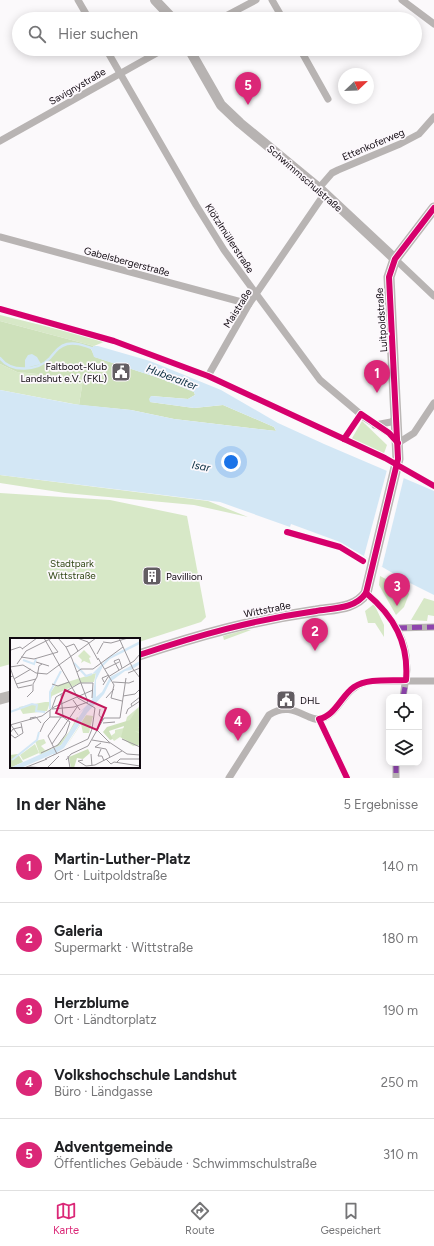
<!DOCTYPE html>
<html lang="de">
<head>
<meta charset="utf-8">
<style>
  body { margin:0; font-family:Figtree,sans-serif; background:#f6f6f6; color:#202124 }
  .controls { position:absolute; right:12px; bottom:12px; display:grid; overflow:hidden; border-radius:8px; box-shadow:0 2px 10px #0003 }
  .controls button { width:36px; height:36px; display:grid; place-items:center; padding:0; border:0; border-bottom:1px solid #e0e0e0; background:#fff; color:#202124; font:20px sans-serif }
  .compass { position:absolute; left:338px; top:68px; width:36px; height:36px; border-radius:50%; background:#fff; box-shadow:0 2px 10px #0003; rotate:67deg }
  .you { position:absolute; left:231px; top:462px; width:14px; height:14px; margin:-10px; border:3px solid #fff; border-radius:50%; background:#1a73e8; box-shadow:0 0 0 6px #1a73e833 }
  .badge { display:grid; place-items:center; width:26px; height:26px; border-radius:50%; background:#db2777; color:#fff; font-size:13px; font-weight:700 }
  .pin { position:absolute; translate:-50% -33px; filter:drop-shadow(0 1px 2px #0008) }
  .pin::after { content:''; position:absolute; top:21px; width:14px; height:12px; background:inherit; clip-path:polygon(0 0,100% 0,50% 100%) }
  .list { margin:0; padding:0; list-style:none }
  h2 { display:flex; justify-content:space-between; align-items:center; height:52px; margin:0; padding:0 16px; font-size:17px }
  h2 small { font-size:13px; font-weight:400; color:#757577 }
  .list li { display:grid; grid-template-columns:26px 1fr auto; gap:12px; align-items:center; box-sizing:border-box; height:72px; padding:0 16px; border-top:1px solid #e0e0e0 }
  .list b { display:block; font-size:15px; white-space:nowrap }
  .list p { margin:0; font-size:13px; white-space:nowrap; color:#757577 }
  .list em { font-size:13px; font-style:normal; color:#757577 }
  .icon { flex:none; width:22px; height:22px; fill:none; stroke:currentColor; stroke-width:2; stroke-linecap:round; stroke-linejoin:round }
  .map { position:relative; flex:none; width:434px; height:778px; overflow:hidden }
  .search { position:absolute; background:#fff; box-shadow:0 2px 10px #0003; left:12px; right:12px; top:12px; height:44px; display:flex; align-items:center; gap:10px; box-sizing:border-box; padding:0 14px; border-radius:22px; color:#757577; font-size:15px }
  .sheet { height:412px; background:#fff }
  nav { display:flex; justify-content:space-around; align-items:center; box-sizing:border-box; height:56px; border-top:1px solid #e0e0e0; background:#fff; font-size:11px; color:#757577 }
  nav a { display:grid; justify-items:center; gap:2px }
  nav .on { color:#db2777 }
  .map>svg:first-child { display:block }
  .green { fill:#d7e8c7 }
  .forest { fill:#cee1bb }
  .water { fill:#d3e7f5 }
  .pier { fill:#fbf9fb }
  .lines { fill:none; stroke-linecap:round; stroke-linejoin:round }
  .stream { stroke:#d3e7f5; stroke-width:2.5 }
  .street { stroke:#b8b4b3; stroke-width:7 }
  .secondary { stroke:#b7b3b2; stroke-width:10 }
  .primary { stroke:#bbb7b5; stroke-width:11 }
  .quiet { stroke:#8e44ad; stroke-width:5; stroke-dasharray:10 5; stroke-linecap:butt }
  .cycleway-casing { stroke:#fcf8fc; stroke-width:8 }
  .cycleway { stroke:#d6006c; stroke-width:6 }
  .labels { text-anchor:middle; stroke-width:3.5; stroke-linejoin:round; paint-order:stroke }
  .street-label { font-size:10px; fill:#100910; stroke:#fcf8fc }
  .poi-label { font-size:10px; fill:#100910; stroke:#fcf8fc; text-anchor:start }
  .park-label { font-size:10px; fill:#304614; stroke:#fcf8fc }
  .water-label { font-size:11px; font-style:italic; fill:#092d40; stroke:#fcf8fc }
  .inset-river { fill:none; stroke:#d3e7f5; stroke-width:2 }
  .inset-road { fill:none; stroke:#9d999d; stroke-width:1 }
  .view { fill:#c2185b; fill-opacity:0.15; stroke:#c2185b; stroke-width:2 }
  .inset-edge { fill:none; stroke:#100910; stroke-width:2 }
</style>
</head>
<body>
<div class="map">
<svg width="434" height="778" viewBox="0 0 434 778">
  <rect width="100%" height="100%" fill="#fbf9fb"/>
  <g class="green">
    <polygon points="0,315 98,339 106,341 94,346 0,321"/>
    <polygon points="0,364 17,372 37,374 54,382 84,373 79,405 0,390"/>
    <polygon points="362,421 387,445 383,456 351,440"/>
    <polygon points="0,475 208,501 248,517 194,505 65,493 0,483"/>
    <polygon points="0,493 110,500 187,516 206,617 201,622 139,642 139,639 11,639 11,664 0,667"/>
    <polygon points="380,576 407,590 409,594 404,607 396,615 379,585"/>
    <polygon points="424,598 434,601 434,616 428,615 427,621 411,620"/>
    <polygon points="374,604 384,625 384,637 375,623 368,623 365,611"/>
    <polygon points="245,630 251,630 224,640 223,636"/>
  </g>
  <polygon class="forest" points="0,321 94,346 91,349 95,357 162,379 194,392 195,395 188,399 151,396 150,402 194,408 223,405 274,427 276,431 174,419 131,410 79,405 84,373 70,381 54,382 37,374 17,372 0,364"/>
  <g class="water">
    <polygon points="94,346 98,346 150,361 221,390 278,423 324,444 434,491 434,595 406,581 340,542 291,524 290,527 220,502 0,475 0,390 73,404 131,410 174,419 276,431 274,427 223,405 194,408 150,402 149,399 151,396 188,399 195,395 194,392 162,379 94,357 91,348"/>
    <polygon points="32,354 37,357 41,364 25,368 25,360 28,355"/>
  </g>
  <polygon class="pier" points="387,470 404,477 382,567 364,556"/>
  <g class="lines">
    <path class="stream" d="M0,358C11,373 38,371 50,358C55,352 59,346 67,344C77,342 85,346 94,349"/>
    <g class="street">
      <polyline points="78,0 89,19"/>
      <polyline points="272,0 283,19"/>
      <polyline points="402,0 434,24"/>
      <polyline points="220,19 256,0"/>
      <polyline points="106,49 196,205 224,250 257,295 320,380 365,418 389,433 398,443 414,433 434,403"/>
      <polyline points="300,49 328,99"/>
      <polyline points="0,141 164,49"/>
      <polyline points="319,188 332,173 338,170 400,144 419,134 434,117"/>
      <polyline points="0,237 249,304"/>
      <polyline points="395,259 434,296"/>
      <polyline points="208,376 249,304 325,193"/>
      <polyline points="375,425 391,422 397,418"/>
      <path d="M366,593C385,609 402,630 406,655"/>
      <polyline points="397,628 434,627"/>
      <polyline points="375,681 434,681"/>
      <polyline points="403,697 407,670 406,657"/>
      <polyline points="319,719 347,778"/>
      <polyline points="396,763 396,778"/>
      <path d="M229,778L269,715C293,699 307,723 322,719C340,713 344,687 367,682"/>
    </g>
    <g class="secondary">
      <polyline points="155,0 173,19"/>
      <polyline points="189,49 221,105 240,123 319,188 395,259"/>
    </g>
    <g class="primary">
      <path d="M139,655C199,635 253,620 316,611C334,608 355,609 366,593L398,459L389,277L395,259L434,208"/>
      <polyline points="0,699 11,696"/>
    </g>
    <g class="quiet">
      <polyline points="397,628 434,627"/>
      <polyline points="403,697 407,677"/>
      <polyline points="396,763 396,778"/>
    </g>
    <g class="cycleway-casing">
      <g id="cycleway">
        <polyline points="0,309 114,341 208,376 385,458 434,486"/>
        <polyline points="344,439 361,414 389,433 398,443"/>
        <polyline points="287,532 340,547 363,561"/>
        <path d="M139,655C199,635 253,620 316,611C334,608 355,609 366,593L398,459L389,277L395,259L434,208"/>
        <path d="M347,778L319,719C335,716 341,696 354,687C368,678 390,681 406,680C409,643 394,616 366,593"/>
      </g>
    </g>
    <use href="#cycleway" class="cycleway"/>
  </g>
  <defs>
    <g id="civic-square" transform="scale(1)"><rect x="-9" y="-9" width="18" height="18" rx="4" fill="#625d62" stroke="#fcf8fc"/><path d="M-.6-6.5H3V-4.5H.6V-3L4-1V1h2V6H-6V1h2V-1L-.6-3ZM-1.2 2.5V6h2.4V2.5Z" fill="#fff"/></g>
    <g id="building-square" transform="scale(1)"><rect x="-9" y="-9" width="18" height="18" rx="4" fill="#625d62" stroke="#fcf8fc"/><path d="M-4-6H4V6H1V3H-1V6H-4ZM-2.5-4.3h1.7v1.8h-1.7ZM.8-4.3h1.7v1.8H.8ZM-2.5-1h1.7V.8h-1.7ZM.8-1h1.7V.8H.8Z" fill="#fff"/></g>
  </defs>
  <g fill-rule="evenodd">
    <use href="#civic-square" x="121" y="372"/>
    <use href="#building-square" x="152" y="576"/>
    <use href="#civic-square" x="286" y="700"/>
  </g>
  <g class="labels">
    <g class="street-label">
      <text transform="translate(77 86) rotate(-30)" y="4">Savignystraße</text>
      <text transform="translate(373 144) rotate(-23)" y="4">Ettenkoferweg</text>
      <text transform="translate(305 178) rotate(41)" y="4">Schwimmschulstraße</text>
      <text transform="translate(230 238) rotate(57)" y="4">Klötzlmüllerstraße</text>
      <text transform="translate(127 261) rotate(15)" y="4">Gabelsbergerstraße</text>
      <text transform="translate(237 308) rotate(-58)" y="4">Maistraße</text>
      <text transform="translate(381 320) rotate(-94)" y="4">Luitpoldstraße</text>
      <text transform="translate(267 609) rotate(-11)" y="4">Wittstraße</text>
    </g>
    <g class="poi-label">
      <text x="107" y="370" text-anchor="end">Faltboot-Klub<tspan x="107" dy="12">Landshut e.V. (FKL)</tspan></text>
      <text x="166" y="580">Pavillion</text>
      <text x="300" y="704">DHL</text>
    </g>
    <g class="park-label">
      <text x="72" y="567">Stadtpark<tspan x="72" dy="12">Wittstraße</tspan></text>
    </g>
    <g class="water-label">
      <text transform="translate(172 377) rotate(21)" y="4">Huberalter</text>
      <text transform="translate(201 466) rotate(10)" y="4">Isar</text>
    </g>
  </g>
  <g transform="translate(10 638)">
    <rect width="130" height="130" fill="#fbf9fb"/>
    <path d="M74,12L81,19L79,20L81,26L74,23L71,25L72,22L68,18ZM86,35L84,44L70,45L42,58L41,61V54L45,48ZM35,64H40L37,73L13,76L9,69ZM130,68V107L123,108L110,99L104,103L101,98L105,95V92L114,90L117,79ZM78,74L76,77L83,78L79,95H73L71,86L54,112ZM67,79L69,80L51,107L47,109L30,117L25,103L34,101L36,105L31,108L35,112L32,113L44,110L59,94ZM25,106L29,115L13,122L10,117Z" fill="#d7e8c7"/>
    <path d="M127,71L130,72V89H127L130,90V94L125,93L130,96L128,108L111,99L114,88L99,93L103,101L100,102L93,94L97,89L120,82ZM78,111L80,115L73,121L67,120L64,130H61L59,119ZM8,116L13,124L0,130V117Z" fill="#cee1bb"/>
    <path d="M130,3V6L100,21L93,28L86,42V59L92,54L100,39L130,23V26L121,32L115,33L100,44L94,56L77,75L54,110L43,117L45,123L43,116L11,130H0L51,107L74,71L66,78L82,62L86,35L82,36L99,19Z" fill="#d3e7f5"/>
    <path class="inset-river" d="M13,22L24,26L26,21M64,25L76,38L82,36M40,71V54L51,33M0,74L22,66L27,67L26,73L35,74M2,122L27,102L29,94"/>
    <path class="inset-road" d="M34,0L68,60L85,70L82,91L78,101L35,121M67,0L78,4L88,22M109,0L123,31L130,40M93,4L101,5L118,0M56,9L64,6L68,13M12,11L27,0M1,12L10,9L13,11M87,16L93,5M11,19L24,21L48,14L39,2M88,20L104,47L101,60L112,63M26,24L39,28M7,26L16,13L42,0M49,27L86,0M0,29L3,38L0,39M0,29L13,27L26,35L37,36L49,27M95,31L109,24M109,32L104,23L109,21L112,30M67,34L71,31H83L113,9M118,35L130,30M3,38L8,50L22,47M4,41L21,31M94,44L92,40L99,37M103,44L119,45L124,43M6,46L26,41M42,46L48,48L59,44M93,47L98,39L124,23L130,16M113,58L125,56L130,51M17,59L23,53V46L27,39L29,28L32,26M96,60L104,51M63,62L70,72M122,68L121,66L130,59M42,70L46,59L70,45H83L82,60M42,71L64,69L78,64L62,21L56,9L48,0M90,71L89,77L93,82M116,76L118,71L130,63M40,79H53M21,82L20,80L26,79L31,85M93,85L105,84M0,87L32,78L44,69L83,52M1,87L8,97M88,93L99,104M30,94L34,85L40,79V72M0,95L3,91L12,89M0,96L5,100L13,95L11,85M112,101L130,109M82,102L100,105M99,104L117,116L130,117M91,105L85,109L96,111L100,119M42,106L67,69M91,111L88,118H92L94,123M31,115L48,107L56,96L60,84L53,79L51,56M47,116L38,98L51,79M81,116L82,128M58,118L60,130M96,121L101,126L104,124L130,128M56,122L61,116L78,108L94,80H110L116,40M73,122L68,123L76,128L85,127L112,113M107,124L110,121H130M19,129L37,130L49,118M14,130L37,121"/>
    <path class="view" d="M55,52L96,70L87,92L46,75Z"/>
    <rect width="130" height="130" class="inset-edge"/>
  </g>
</svg>
<div class="controls">
<button><svg class="icon" aria-label="locate" viewBox="0 0 24 24"><circle cx="12" cy="12" r="6"/><path d="M12 2v4M12 18v4M2 12h4M18 12h4"/></svg></button>
<button><svg class="icon" aria-label="layers" viewBox="0 0 24 24"><path d="M12 4l9 5-9 5-9-5zM3 14l9 5 9-5"/></svg></button>
</div>
<svg class="compass" viewBox="-18 -18 36 36"><path d="M0-13l5 13h-10z" fill="#e53935"/><path d="M0 13l5-13h-10z" fill="#757577"/></svg>
<div class="you"></div>
<div class="pin badge" style="left:377px;top:393px">1</div>
<div class="pin badge" style="left:315px;top:651px">2</div>
<div class="pin badge" style="left:397px;top:606px">3</div>
<div class="pin badge" style="left:238px;top:741px">4</div>
<div class="pin badge" style="left:248px;top:105px">5</div>
<div class="search"><svg class="icon" aria-label="search" viewBox="0 0 24 24"><circle cx="10" cy="10" r="6"/><path d="M15 15l6 6"/></svg>Hier suchen</div>
</div>
<section class="sheet">
<h2>In der Nähe<small>5 Ergebnisse</small></h2>
<ul class="list">
<li><span class="badge">1</span><div><b>Martin-Luther-Platz</b><p>Ort · Luitpoldstraße</p></div><em>140 m</em></li>
<li><span class="badge">2</span><div><b>Galeria</b><p>Supermarkt · Wittstraße</p></div><em>180 m</em></li>
<li><span class="badge">3</span><div><b>Herzblume</b><p>Ort · Ländtorplatz</p></div><em>190 m</em></li>
<li><span class="badge">4</span><div><b>Volkshochschule Landshut</b><p>Büro · Ländgasse</p></div><em>250 m</em></li>
<li><span class="badge">5</span><div><b>Adventgemeinde</b><p>Öffentliches Gebäude · Schwimmschulstraße</p></div><em>310 m</em></li>
</ul>
</section>
<nav>
<a class="on"><svg class="icon" aria-label="map" viewBox="0 0 24 24"><path d="M3 6l6-2 6 2 6-2v14l-6 2-6-2-6 2zM9 4v14M15 6v14"/></svg>Karte</a>
<a><svg class="icon" aria-label="directions" viewBox="0 0 24 24"><path d="M12 3l9 9-9 9-9-9zM9 14v-3h6M13 9l2 2-2 2"/></svg>Route</a>
<a><svg class="icon" aria-label="saved" viewBox="0 0 24 24"><path d="M7 4h10v16l-5-4-5 4z"/></svg>Gespeichert</a>
</nav>
</body>
</html>
